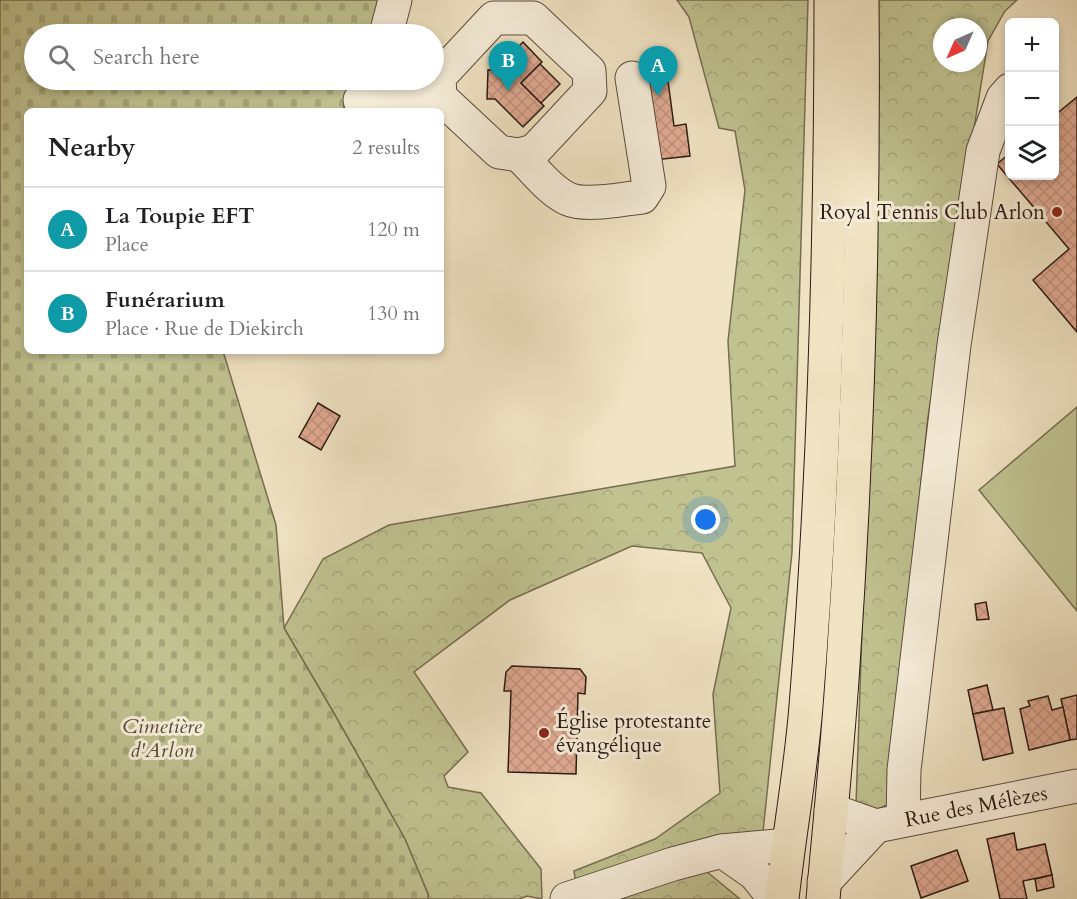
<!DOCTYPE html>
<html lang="en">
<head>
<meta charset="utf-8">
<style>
  body { margin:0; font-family:Cardo,serif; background:#f2f2f2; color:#202124 }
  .controls { position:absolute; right:18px; top:18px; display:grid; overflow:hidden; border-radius:9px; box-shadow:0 3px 9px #0003 }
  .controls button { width:54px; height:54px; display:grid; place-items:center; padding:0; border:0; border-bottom:2px solid #e0e0e0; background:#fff; color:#202124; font:30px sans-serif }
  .compass { position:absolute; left:933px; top:18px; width:54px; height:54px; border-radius:50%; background:#fff; box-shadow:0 3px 9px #0003; rotate:225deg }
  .you { position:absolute; left:706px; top:520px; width:21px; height:21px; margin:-15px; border:4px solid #fff; border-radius:50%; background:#1a73e8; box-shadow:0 0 0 9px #1a73e833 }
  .badge { display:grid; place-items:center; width:39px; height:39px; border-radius:50%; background:#2563eb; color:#fff; font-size:20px; font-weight:700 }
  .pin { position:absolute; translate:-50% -50px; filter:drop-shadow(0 2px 3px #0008) }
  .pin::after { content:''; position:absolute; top:32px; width:21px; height:18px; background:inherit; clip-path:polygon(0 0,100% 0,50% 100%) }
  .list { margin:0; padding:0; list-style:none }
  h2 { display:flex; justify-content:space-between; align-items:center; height:78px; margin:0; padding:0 24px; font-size:26px }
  h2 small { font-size:20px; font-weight:400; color:#757577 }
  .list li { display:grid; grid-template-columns:39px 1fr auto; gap:18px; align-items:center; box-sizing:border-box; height:84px; padding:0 24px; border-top:2px solid #e0e0e0 }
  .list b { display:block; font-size:22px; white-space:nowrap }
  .list p { margin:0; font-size:20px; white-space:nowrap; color:#757577 }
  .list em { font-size:20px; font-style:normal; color:#757577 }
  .icon { flex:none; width:33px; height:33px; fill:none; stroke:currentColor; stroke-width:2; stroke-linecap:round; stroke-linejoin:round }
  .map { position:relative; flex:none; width:1077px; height:899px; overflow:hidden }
  .search { position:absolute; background:#fff; box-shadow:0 3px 9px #0003; left:24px; top:24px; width:420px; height:66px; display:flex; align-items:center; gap:15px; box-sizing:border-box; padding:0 21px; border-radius:33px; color:#757577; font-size:22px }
  .panel { position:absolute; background:#fff; box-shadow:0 3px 9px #0003; left:24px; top:108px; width:420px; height:246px; border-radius:9px }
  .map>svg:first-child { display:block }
  .forest { fill:url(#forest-crowns); stroke:#766e51; stroke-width:1.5; fill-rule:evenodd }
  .cemetery { fill:url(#cemetery-stones); stroke:#766e51; stroke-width:1.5 }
  .pitch { fill:#c0c290; stroke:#766e51; stroke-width:1.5 }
  .building { fill:url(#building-cross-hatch); stroke:#2b1a12; stroke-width:1.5 }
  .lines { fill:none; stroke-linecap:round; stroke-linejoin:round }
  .minor-casing { stroke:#5c4c3e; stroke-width:35 }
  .major-casing { stroke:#2b1a12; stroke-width:35 }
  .minor { stroke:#f6edd9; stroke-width:33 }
  .major { stroke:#f1e4c4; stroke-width:33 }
  .poi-dot { fill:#8f2418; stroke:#f6edd9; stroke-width:2 }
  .labels { text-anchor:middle; stroke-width:6; stroke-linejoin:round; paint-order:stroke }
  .poi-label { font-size:21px; fill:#2b1a12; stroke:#f6edd9; text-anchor:end }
  .park-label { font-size:21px; font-style:italic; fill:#584c38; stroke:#f6edd9 }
  .street-label { font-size:21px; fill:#2b1a12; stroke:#f6edd9 }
</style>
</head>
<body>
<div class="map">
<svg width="1077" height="899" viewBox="0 0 1077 899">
  <defs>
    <pattern id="forest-crowns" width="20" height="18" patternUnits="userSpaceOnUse" patternTransform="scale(1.5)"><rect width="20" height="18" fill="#c0c290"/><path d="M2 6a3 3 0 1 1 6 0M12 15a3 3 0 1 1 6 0" fill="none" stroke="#a5a67b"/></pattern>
    <pattern id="cemetery-stones" width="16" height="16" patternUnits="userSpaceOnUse" patternTransform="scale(1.5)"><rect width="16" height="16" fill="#c0c290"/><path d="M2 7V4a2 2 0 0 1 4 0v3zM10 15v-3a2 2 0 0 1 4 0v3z" fill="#a5a67b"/></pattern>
    <pattern id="building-cross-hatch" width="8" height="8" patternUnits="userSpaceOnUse" patternTransform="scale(1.5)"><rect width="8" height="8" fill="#e1aa93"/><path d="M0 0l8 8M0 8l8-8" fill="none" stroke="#c1927e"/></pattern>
  </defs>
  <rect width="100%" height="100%" fill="#f1e4c4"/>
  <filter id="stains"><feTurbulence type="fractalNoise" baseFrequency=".00333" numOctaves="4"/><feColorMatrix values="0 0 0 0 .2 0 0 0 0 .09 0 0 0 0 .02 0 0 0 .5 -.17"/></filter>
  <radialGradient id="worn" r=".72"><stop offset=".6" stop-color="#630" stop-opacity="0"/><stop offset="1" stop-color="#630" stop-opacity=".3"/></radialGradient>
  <g class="forest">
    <polygon points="677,0 808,0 792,552 763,832 577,889 574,871 655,839 720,793 713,694 731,608 702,553 632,546 510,600 414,672 468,752 444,776 448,787 481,793 541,869 542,899 527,896 519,899 428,899 428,894 405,839 335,715 284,628 323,559 389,525 735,466 728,341 745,190 735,131 719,128 689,17"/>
    <path d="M876,0H1017L1005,11L988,41L928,417L892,752L889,804L872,812L856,805L877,194ZM942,27H978V63H942Z"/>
    <polygon points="706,871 740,899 595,899"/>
  </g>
  <polygon class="cemetery" points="0,0 383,0 374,34 34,34 34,80 355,80 342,111 27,111 27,351 223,351 276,525 284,628 335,715 405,839 428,894 428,899 0,899"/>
  <polygon class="pitch" points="1077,407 1077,611 979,490"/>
  <g class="building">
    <polygon points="523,42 542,62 521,83 544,106 523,127 495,99 487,99 488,70 495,70"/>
    <polygon points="540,64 560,84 541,103 521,83"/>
    <polygon points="666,66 674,126 686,124 690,156 654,160 643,69"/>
    <polygon points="1077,97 1077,332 1033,280 1069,249 997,164 1010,153 1010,176 1054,176 1054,116"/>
    <polygon points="318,403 340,416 321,450 299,437"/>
    <polygon points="986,602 989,619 977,620 975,604"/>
    <polygon points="512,666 580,669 586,677 585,694 578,693 576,774 508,772 511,691 504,691 506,672"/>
    <polygon points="987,685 993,710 973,714 968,690"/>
    <polygon points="1077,695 1077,739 1070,740 1061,699"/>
    <polygon points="1048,696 1052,710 1063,707 1070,740 1029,750 1020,709 1030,706 1028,701"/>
    <polygon points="1004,708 1013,753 983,760 973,714"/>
    <polygon points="1014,833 1017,850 1045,844 1052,875 1023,881 1027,899 1000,899 987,839"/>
    <polygon points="957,850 968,881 921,898 911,866"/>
    <polygon points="1052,875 1054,887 1037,891 1035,879"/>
  </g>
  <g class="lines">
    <g class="minor-casing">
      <g id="minor">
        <polyline points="386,34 395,0"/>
        <polyline points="434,77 439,77 494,18 533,18 589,71 590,91 534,151 519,155 499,152 440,97 439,77"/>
        <polyline points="360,100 440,97"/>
        <path d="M519,155C534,169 549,190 568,199C586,207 622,199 642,197L649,186L632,78"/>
        <polyline points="903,820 904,770 954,345 983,151 1003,98 1010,90"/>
        <polyline points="876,826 1077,786"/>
        <polyline points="722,851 755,874 775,899"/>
        <polyline points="824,882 876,826 831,810"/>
        <polyline points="567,899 673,864 722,851 788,845"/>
      </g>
    </g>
    <g class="major-casing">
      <g id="major">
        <path d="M782,899C789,835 801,770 806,706C825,471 831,236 831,0"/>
        <path d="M823,899C830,821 838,743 843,665C858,444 864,222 862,0"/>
      </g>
    </g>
    <use href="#minor" class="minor"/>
    <use href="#major" class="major"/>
  </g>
  <g class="poi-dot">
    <circle cx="1057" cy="212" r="6"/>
    <circle cx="544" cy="733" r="6"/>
  </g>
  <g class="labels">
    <g class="poi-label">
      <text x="1045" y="219">Royal Tennis Club Arlon</text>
      <text x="556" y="728" text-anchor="start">Église protestante<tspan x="556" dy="24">évangélique</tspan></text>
    </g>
    <g class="park-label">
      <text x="162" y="733">Cimetière<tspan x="162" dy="24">d'Arlon</tspan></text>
    </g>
    <g class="street-label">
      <text transform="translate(976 806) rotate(-11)" y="7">Rue des Mélèzes</text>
    </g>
  </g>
  <rect width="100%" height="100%" filter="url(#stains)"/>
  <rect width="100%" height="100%" fill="url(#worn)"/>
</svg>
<div class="controls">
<button>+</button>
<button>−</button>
<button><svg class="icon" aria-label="layers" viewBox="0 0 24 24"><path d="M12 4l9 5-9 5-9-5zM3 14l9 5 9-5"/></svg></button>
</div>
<svg class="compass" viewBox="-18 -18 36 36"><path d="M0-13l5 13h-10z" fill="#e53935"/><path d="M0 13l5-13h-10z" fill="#757577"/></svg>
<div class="you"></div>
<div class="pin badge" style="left:658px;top:96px;background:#0f9aa8">A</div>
<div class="pin badge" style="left:508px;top:91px;background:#0f9aa8">B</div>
<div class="search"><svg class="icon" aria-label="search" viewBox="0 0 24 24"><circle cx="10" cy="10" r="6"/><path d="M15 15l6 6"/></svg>Search here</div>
<section class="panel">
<h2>Nearby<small>2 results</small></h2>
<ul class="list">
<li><span class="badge" style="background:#0f9aa8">A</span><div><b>La Toupie EFT</b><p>Place</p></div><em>120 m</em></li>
<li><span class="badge" style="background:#0f9aa8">B</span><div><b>Funérarium</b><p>Place · Rue de Diekirch</p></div><em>130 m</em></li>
</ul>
</section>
</div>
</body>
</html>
